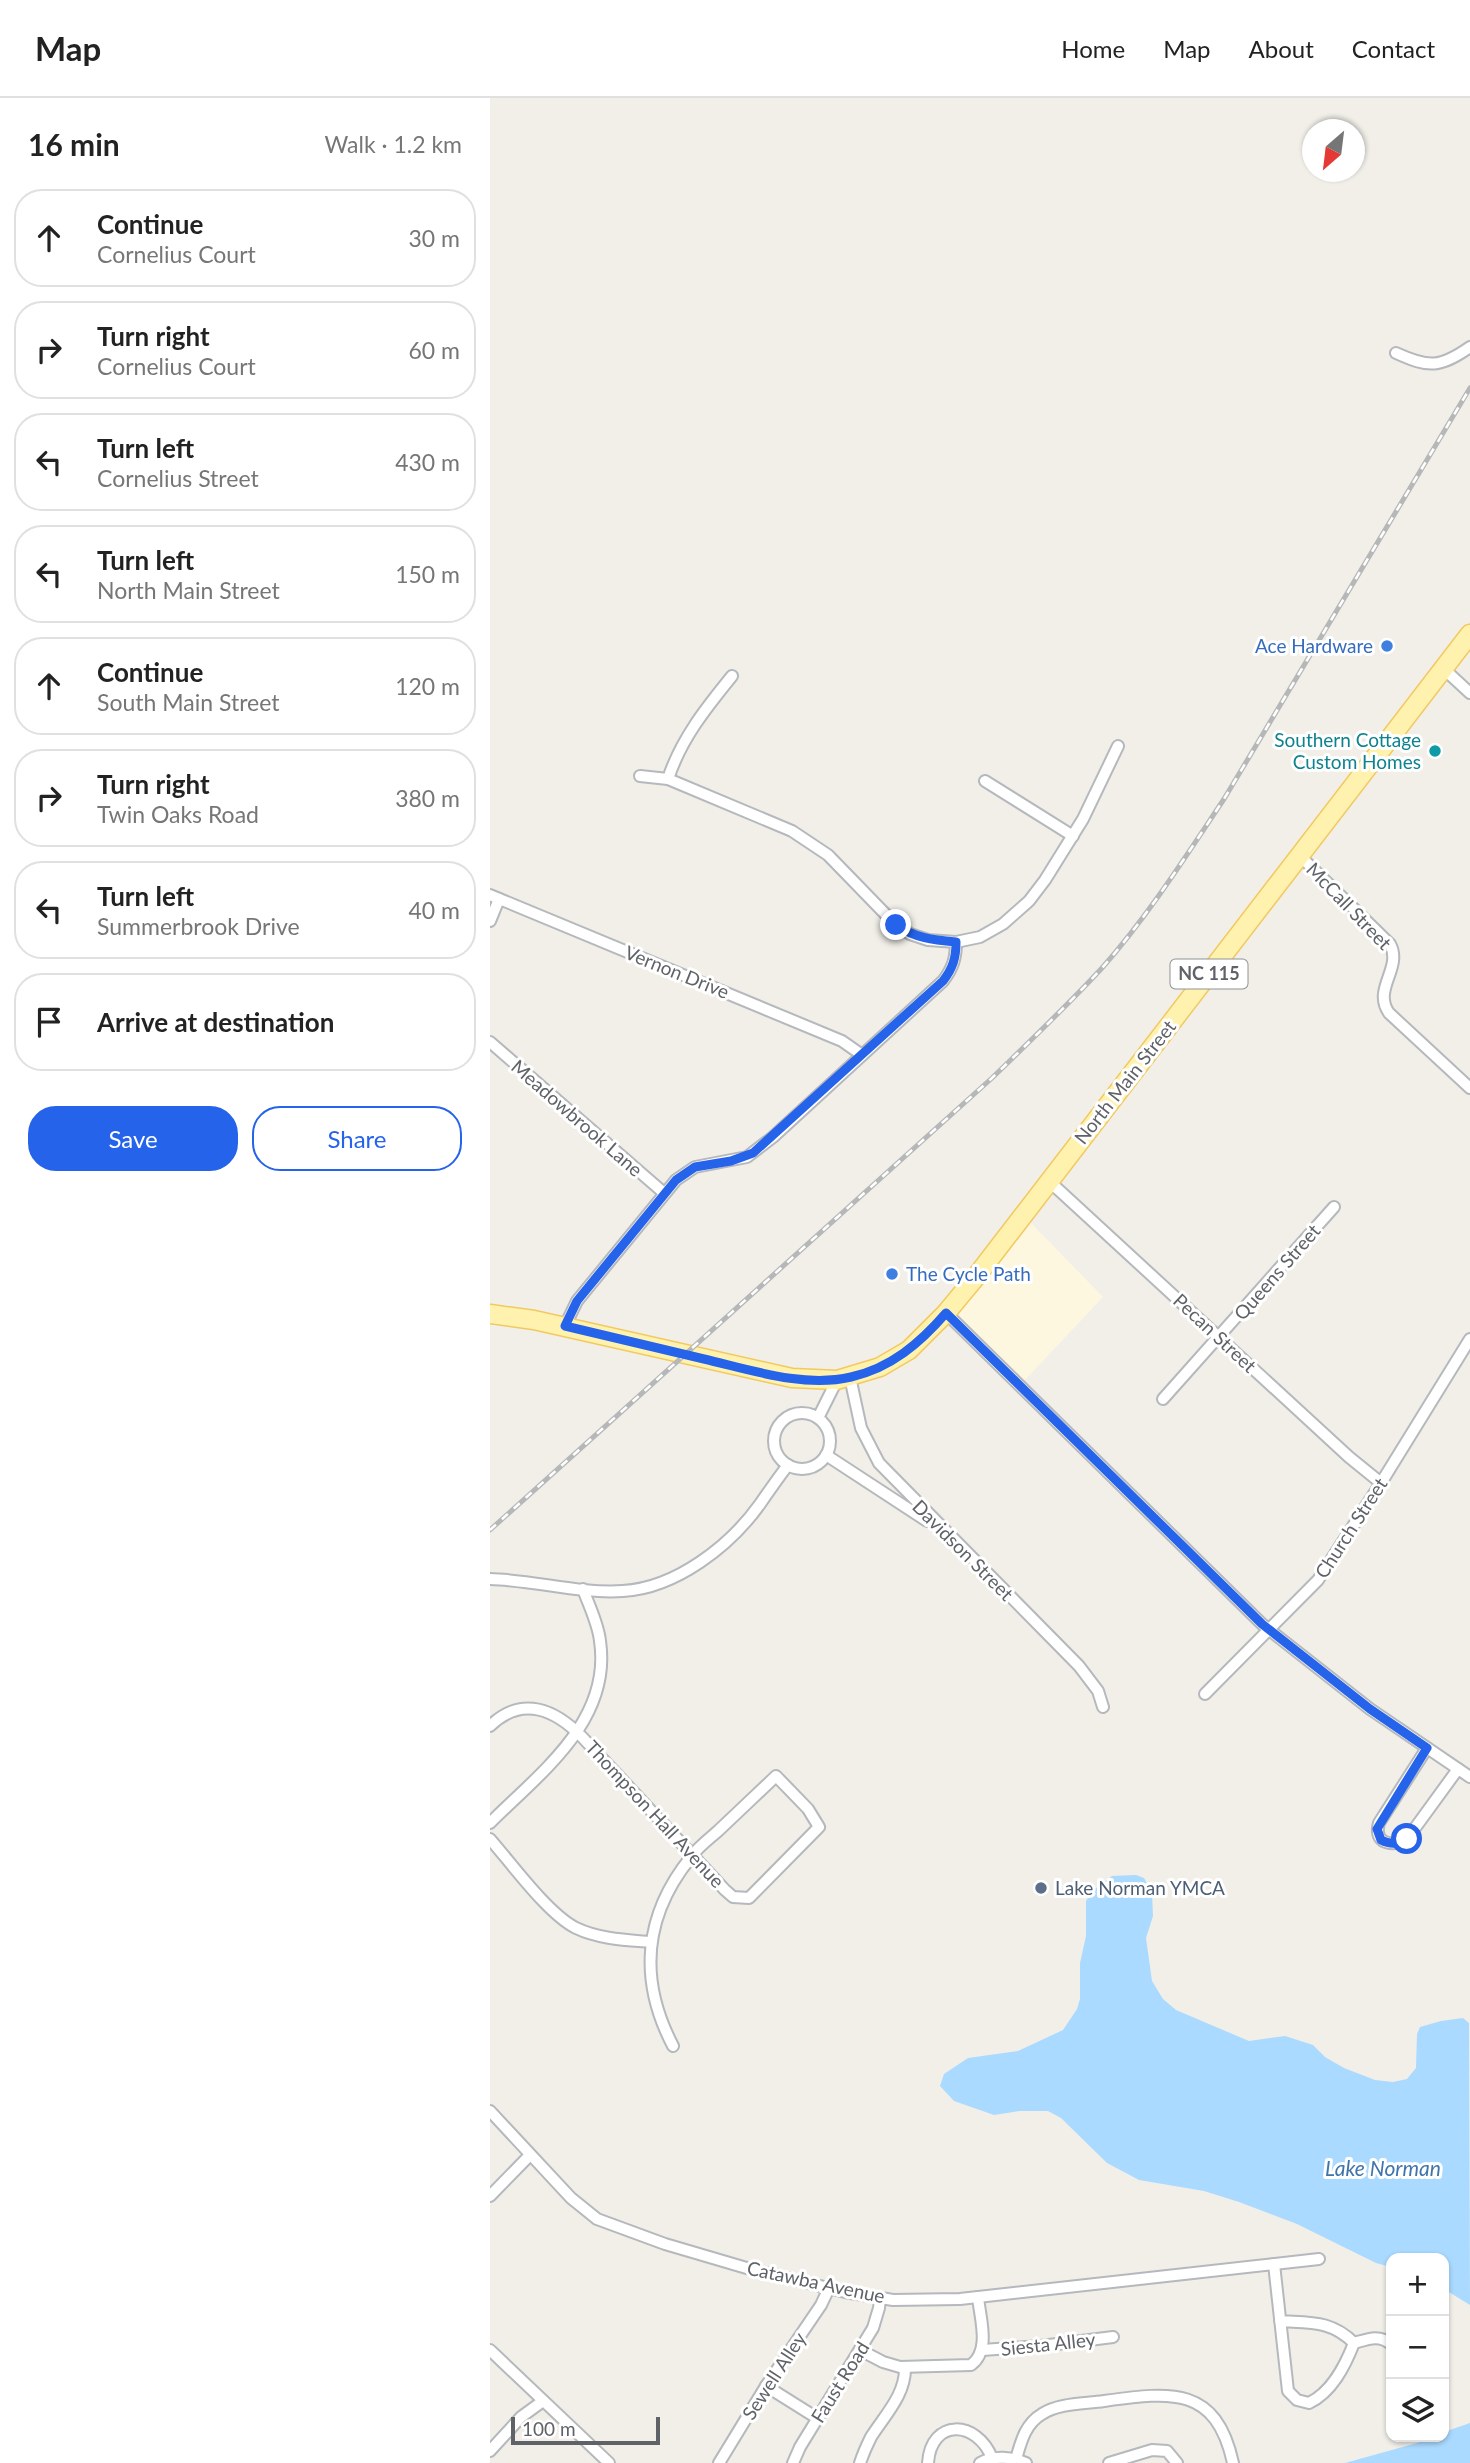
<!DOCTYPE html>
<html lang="en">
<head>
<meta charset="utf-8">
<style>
  body { margin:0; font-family:Lato,sans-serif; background:#f6f6f6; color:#222 }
  .controls { position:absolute; right:21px; bottom:21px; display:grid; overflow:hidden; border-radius:14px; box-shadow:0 2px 5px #0004 }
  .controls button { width:63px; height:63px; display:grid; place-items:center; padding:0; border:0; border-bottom:2px solid #e0e0e0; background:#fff; color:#222; font:35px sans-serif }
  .compass { position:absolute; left:812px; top:21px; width:63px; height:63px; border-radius:50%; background:#fff; box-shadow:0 2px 5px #0004; rotate:208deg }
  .scale { position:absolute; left:21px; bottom:18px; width:149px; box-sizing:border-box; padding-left:7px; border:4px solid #5f6368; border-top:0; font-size:19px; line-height:24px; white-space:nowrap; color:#5f6368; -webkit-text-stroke:5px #fff; paint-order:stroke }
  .stop { position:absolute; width:21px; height:21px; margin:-16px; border:5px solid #2563eb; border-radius:50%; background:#fff }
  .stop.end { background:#2563eb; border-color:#fff; box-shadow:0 2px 7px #0008 }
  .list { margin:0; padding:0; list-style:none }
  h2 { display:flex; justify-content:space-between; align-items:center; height:91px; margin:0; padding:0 28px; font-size:30px }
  h2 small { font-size:23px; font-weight:400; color:#767676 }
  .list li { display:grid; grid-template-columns:46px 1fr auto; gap:21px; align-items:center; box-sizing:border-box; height:98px; margin:0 14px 14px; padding:0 14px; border:2px solid #e0e0e0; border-radius:28px }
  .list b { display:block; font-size:26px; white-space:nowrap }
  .list p { margin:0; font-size:23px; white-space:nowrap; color:#767676 }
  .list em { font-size:23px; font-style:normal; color:#767676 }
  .actions { display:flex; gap:14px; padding:21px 28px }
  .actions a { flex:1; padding:16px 0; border:2px solid #2563eb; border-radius:28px; text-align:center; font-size:24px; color:#2563eb }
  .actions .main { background:#2563eb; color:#fff }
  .icon { flex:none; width:38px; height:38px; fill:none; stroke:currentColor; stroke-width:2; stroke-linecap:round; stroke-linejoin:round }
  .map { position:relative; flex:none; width:980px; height:2365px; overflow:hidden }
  header { display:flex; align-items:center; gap:42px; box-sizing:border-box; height:98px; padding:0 35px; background:#fff; border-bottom:2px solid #e0e0e0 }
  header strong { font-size:33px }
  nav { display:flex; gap:38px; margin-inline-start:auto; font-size:24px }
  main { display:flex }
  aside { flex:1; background:#fff }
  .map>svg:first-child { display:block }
  .commercial { fill:#fef7e0 }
  .water { fill:#aadaff }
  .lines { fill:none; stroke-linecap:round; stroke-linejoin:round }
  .minor-casing { stroke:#b5b8bc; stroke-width:14 }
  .primary-casing { stroke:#f2c960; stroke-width:21 }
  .minor { stroke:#fff; stroke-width:10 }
  .primary { stroke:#fff2af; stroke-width:18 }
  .rail-casing { stroke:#b6b7b8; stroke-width:5 }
  .rail { stroke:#fff; stroke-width:2.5; stroke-dasharray:8; stroke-linecap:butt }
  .route { stroke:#2563eb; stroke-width:9 }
  .shop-dot { fill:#3f7fe0; stroke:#fff; stroke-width:2.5 }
  .culture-dot { fill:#0f9aa8; stroke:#fff; stroke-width:2.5 }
  .service-dot { fill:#5c6f8a; stroke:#fff; stroke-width:2.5 }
  .labels { text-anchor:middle; stroke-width:6; stroke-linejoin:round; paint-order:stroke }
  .shield { fill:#fff; stroke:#8f9295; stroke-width:2 }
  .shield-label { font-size:18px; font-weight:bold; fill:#5f6368 }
  .shop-label { font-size:19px; fill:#366cbe; stroke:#fff; text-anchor:end }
  .culture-label { font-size:19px; fill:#0d838f; stroke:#fff; text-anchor:end }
  .street-label { font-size:19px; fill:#5f6368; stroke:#fff }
  .service-label { font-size:19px; fill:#4e5e75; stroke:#fff; text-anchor:start }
  .water-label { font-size:21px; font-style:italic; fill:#4174aa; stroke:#fff }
</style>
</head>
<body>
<header>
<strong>Map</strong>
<nav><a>Home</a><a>Map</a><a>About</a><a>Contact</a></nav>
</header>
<main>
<aside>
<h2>16 min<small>Walk · 1.2 km</small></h2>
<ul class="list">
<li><svg class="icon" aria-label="ahead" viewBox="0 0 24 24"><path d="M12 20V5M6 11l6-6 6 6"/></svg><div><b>Continue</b><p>Cornelius Court</p></div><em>30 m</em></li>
<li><svg class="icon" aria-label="right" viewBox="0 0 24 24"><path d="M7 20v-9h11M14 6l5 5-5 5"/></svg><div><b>Turn right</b><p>Cornelius Court</p></div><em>60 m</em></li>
<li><svg class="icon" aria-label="left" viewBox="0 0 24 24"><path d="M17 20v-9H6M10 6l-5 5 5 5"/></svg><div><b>Turn left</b><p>Cornelius Street</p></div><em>430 m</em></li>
<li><svg class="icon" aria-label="left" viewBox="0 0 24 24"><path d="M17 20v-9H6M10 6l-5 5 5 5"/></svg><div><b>Turn left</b><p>North Main Street</p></div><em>150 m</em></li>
<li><svg class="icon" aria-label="ahead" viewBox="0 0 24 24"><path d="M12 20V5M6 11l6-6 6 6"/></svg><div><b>Continue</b><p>South Main Street</p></div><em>120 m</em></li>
<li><svg class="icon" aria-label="right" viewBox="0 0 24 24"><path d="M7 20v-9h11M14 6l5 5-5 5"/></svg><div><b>Turn right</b><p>Twin Oaks Road</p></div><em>380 m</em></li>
<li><svg class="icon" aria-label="left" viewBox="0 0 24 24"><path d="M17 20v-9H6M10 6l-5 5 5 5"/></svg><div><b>Turn left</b><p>Summerbrook Drive</p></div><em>40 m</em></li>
<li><svg class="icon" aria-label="arrive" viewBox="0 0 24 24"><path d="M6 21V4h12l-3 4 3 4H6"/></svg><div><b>Arrive at destination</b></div></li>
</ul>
<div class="actions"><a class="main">Save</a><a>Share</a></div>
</aside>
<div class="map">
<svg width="980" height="2365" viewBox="0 0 980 2365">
  <rect width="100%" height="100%" fill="#f1efe8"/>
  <polygon class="commercial" points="537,1121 613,1199 533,1284 466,1214"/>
  <g class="water">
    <polygon points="646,1777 654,1780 662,1795 663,1818 656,1840 662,1883 673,1901 686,1912 759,1943 795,1938 823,1947 835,1959 854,1970 885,1982 903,1984 917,1981 926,1970 927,1936 930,1929 951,1923 973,1920 979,1925 980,2207 954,2191 954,2160 901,2160 901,2169 886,2165 807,2126 749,2104 714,2093 649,2082 617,2065 571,2020 558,2013 530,2013 504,2017 464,2003 450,1988 454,1976 478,1960 528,1953 573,1932 587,1911 590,1901 590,1865 596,1838 596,1803 602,1793 622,1778"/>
    <polygon points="980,2325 980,2365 855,2365 927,2345 943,2339 954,2339 954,2334"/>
  </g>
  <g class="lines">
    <g class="minor-casing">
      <g id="minor">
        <path d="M906,255C939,270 950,270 980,249"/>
        <polyline points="954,571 980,595"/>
        <polyline points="150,678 178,681 302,733 338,757 406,827 420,836 438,842 466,844 490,839 513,826 539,803 555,782 593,721 628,648"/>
        <path d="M178,681C191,641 216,610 242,578"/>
        <polyline points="495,683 583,738"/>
        <path d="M810,758L900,846C913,870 882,891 899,915L980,990"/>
        <polyline points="0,797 352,943 372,957"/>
        <polyline points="0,823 9,801"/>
        <polyline points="0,944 174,1095"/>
        <polyline points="559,1083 859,1359 891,1385"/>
        <polyline points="456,1215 772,1526 880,1611 980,1679"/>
        <path d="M75,1228L87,1203L186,1082L205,1069L257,1059L283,1039L453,883C463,870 466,860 466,844"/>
        <polyline points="360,1279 371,1330 389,1365 589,1568 608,1593 613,1609"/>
        <polyline points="673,1301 844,1109"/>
        <circle cx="312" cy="1343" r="28"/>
        <polyline points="328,1320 347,1282"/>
        <polyline points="336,1357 437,1423"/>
        <path d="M0,1481C44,1482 89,1496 133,1493C186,1490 240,1448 270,1406C279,1393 288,1380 298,1367"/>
        <polyline points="715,1596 828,1482 891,1385 980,1241"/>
        <path d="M0,1628C32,1597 65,1611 93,1640L235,1792L243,1799L259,1800L329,1729L318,1711L286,1678C267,1696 247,1715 228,1733C219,1741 208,1749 201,1759C154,1817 148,1881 183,1948"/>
        <path d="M937,1650L889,1725C883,1746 902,1749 917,1741L968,1671"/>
        <path d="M0,1725C50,1675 122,1623 110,1543C108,1525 99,1508 93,1491"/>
        <path d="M0,1741C22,1766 58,1816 86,1830C109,1841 136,1842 160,1844"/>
        <polyline points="0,2013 81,2100 107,2121 175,2146 260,2171 355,2194 403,2202 470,2201 829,2161"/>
        <polyline points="0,2098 40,2057"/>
        <path d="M784,2166L798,2293L807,2302L819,2305C842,2294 855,2268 864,2245C841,2222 820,2225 790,2223"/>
        <path d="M864,2245C878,2241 889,2236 901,2246"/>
        <polyline points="0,2252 119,2365"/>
        <path d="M370,2252L393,2264L410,2269L481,2267C501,2252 490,2221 488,2199"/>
        <polyline points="492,2252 551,2248 623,2239"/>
        <polyline points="276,2288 327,2320"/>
        <polyline points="0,2353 31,2319 53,2303"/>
        <path d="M526,2361C531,2344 535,2326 552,2316C569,2305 594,2306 614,2303C680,2294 726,2287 743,2365"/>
        <polyline points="229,2365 276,2288 331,2207 339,2190"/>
        <polyline points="303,2365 310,2349 383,2230 389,2210 390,2200"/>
        <path d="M370,2365C373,2356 377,2347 381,2339C395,2317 416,2296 415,2269"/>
        <path d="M438,2365C441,2320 487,2322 502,2360"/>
        <path d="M490,2365C504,2357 522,2359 536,2365"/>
        <polyline points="619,2365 662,2352 677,2353 687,2365"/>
      </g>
    </g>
    <g class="primary-casing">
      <polyline id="primary" points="0,1216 44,1222 302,1280 347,1282 390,1269 419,1252 456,1215 485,1180 980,536"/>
    </g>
    <use href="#minor" class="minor"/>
    <use href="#primary" class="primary"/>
    <g class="rail-casing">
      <path id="rail" d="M0,1432L502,980C539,944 577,908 612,870C658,818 696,758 734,701L980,290"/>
    </g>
    <use href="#rail" class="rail"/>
  </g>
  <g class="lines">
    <path class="route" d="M406,827C425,840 443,842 466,844C466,860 463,870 453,883L263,1055L241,1063L205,1069L186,1082L87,1203L75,1228C121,1239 168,1250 214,1261C261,1272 314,1290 361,1279C401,1270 430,1245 456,1215L772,1526L880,1611L937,1650L887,1731L891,1742C901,1747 907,1746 917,1741"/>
  </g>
  <g class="shop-dot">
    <circle cx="897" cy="548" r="7"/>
    <circle cx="402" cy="1176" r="7"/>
  </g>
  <circle class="culture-dot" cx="945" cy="653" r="7"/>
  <circle class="service-dot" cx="551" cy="1790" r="7"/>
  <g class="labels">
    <rect class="shield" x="680.5" y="861.5" width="77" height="29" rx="5"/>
    <g class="shield-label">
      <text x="719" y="882">NC 115</text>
    </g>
    <g class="shop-label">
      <text x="883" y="555">Ace Hardware</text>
      <text x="416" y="1183" text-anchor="start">The Cycle Path</text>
    </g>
    <g class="culture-label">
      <text x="931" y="649">Southern Cottage<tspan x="931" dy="22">Custom Homes</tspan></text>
    </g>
    <g class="street-label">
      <text transform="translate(859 808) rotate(46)" y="7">McCall Street</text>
      <text transform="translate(187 874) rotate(22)" y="7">Vernon Drive</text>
      <text transform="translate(635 984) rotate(-52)" y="7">North Main Street</text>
      <text transform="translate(87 1020) rotate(41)" y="7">Meadowbrook Lane</text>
      <text transform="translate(787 1174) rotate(-49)" y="7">Queens Street</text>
      <text transform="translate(725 1235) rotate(43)" y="7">Pecan Street</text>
      <text transform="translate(861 1430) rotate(-57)" y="7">Church Street</text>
      <text transform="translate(473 1452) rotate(45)" y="7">Davidson Street</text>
      <text transform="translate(165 1716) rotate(47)" y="7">Thompson Hall Avenue</text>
      <text transform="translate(326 2184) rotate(12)" y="7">Catawba Avenue</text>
      <text transform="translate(558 2246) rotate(-6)" y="7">Siesta Alley</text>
      <text transform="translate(284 2278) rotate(-57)" y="7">Sewell Alley</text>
      <text transform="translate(350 2284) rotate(-58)" y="7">Faust Road</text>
    </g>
    <g class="service-label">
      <text x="565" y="1797">Lake Norman YMCA</text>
    </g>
    <g class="water-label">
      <text x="893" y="2078">Lake Norman</text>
    </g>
  </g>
</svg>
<div class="controls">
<button>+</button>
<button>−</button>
<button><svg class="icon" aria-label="layers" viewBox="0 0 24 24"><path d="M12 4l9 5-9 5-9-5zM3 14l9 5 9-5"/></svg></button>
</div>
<svg class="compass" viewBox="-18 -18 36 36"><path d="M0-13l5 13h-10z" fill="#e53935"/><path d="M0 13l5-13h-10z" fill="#767676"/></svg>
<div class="scale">100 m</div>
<div class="stop" style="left:917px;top:1741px"></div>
<div class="stop end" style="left:406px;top:827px"></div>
</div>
</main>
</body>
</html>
